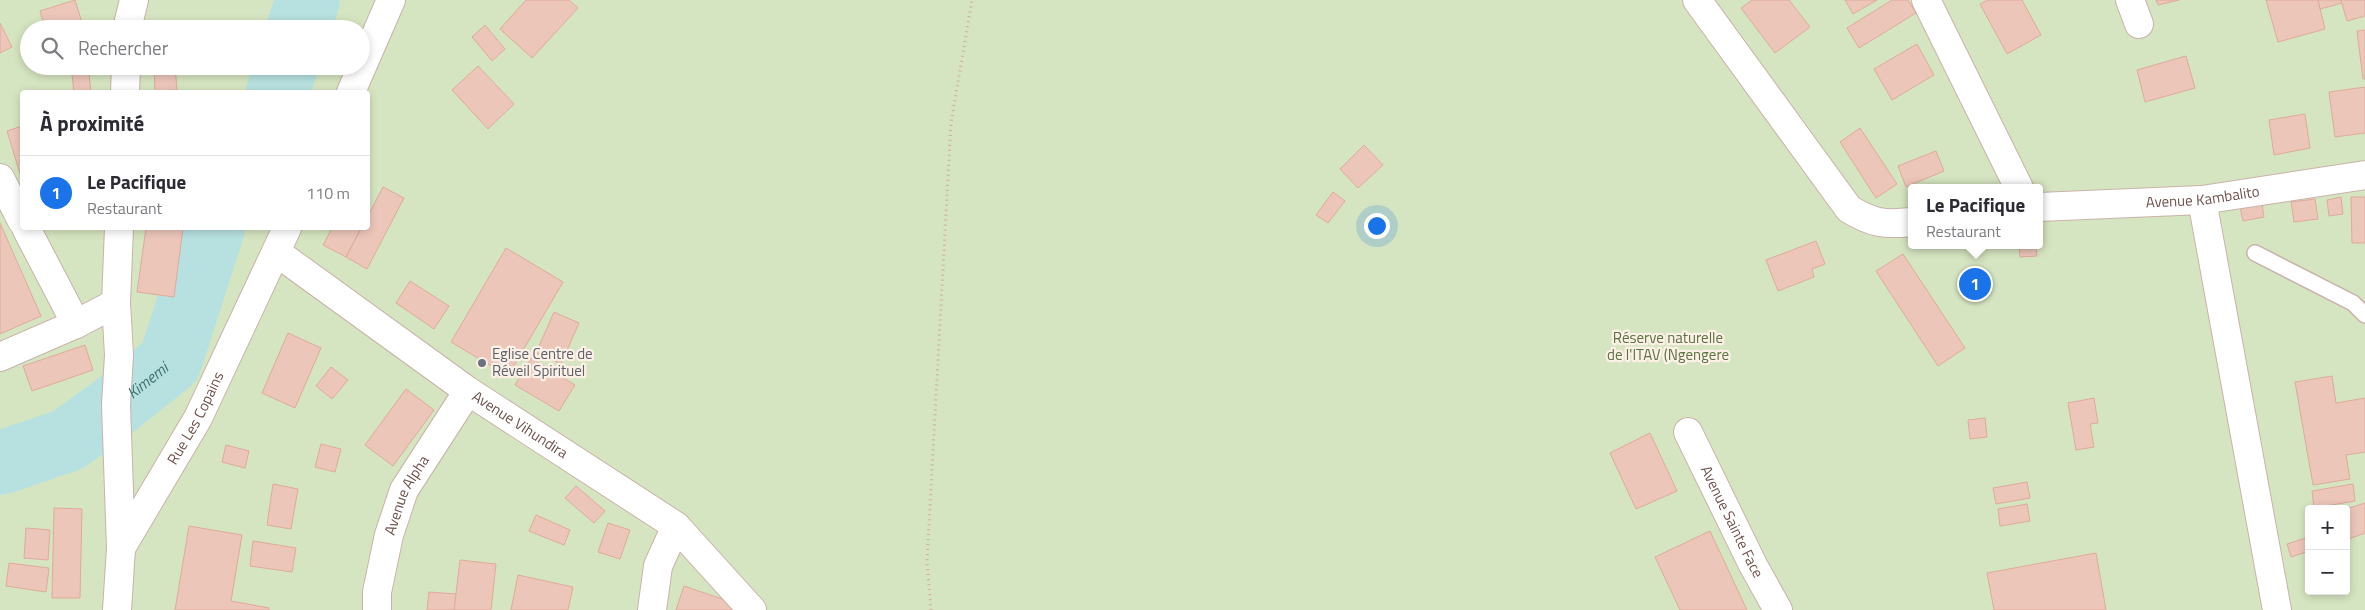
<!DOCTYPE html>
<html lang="fr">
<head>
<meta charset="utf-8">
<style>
  body { margin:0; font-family:"Titillium Web",sans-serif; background:#f7f7f7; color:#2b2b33 }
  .controls { position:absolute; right:15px; bottom:15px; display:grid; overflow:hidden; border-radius:5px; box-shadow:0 2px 8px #0003 }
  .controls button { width:45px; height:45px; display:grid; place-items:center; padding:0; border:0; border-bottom:1px solid #e1e1e2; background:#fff; color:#2b2b33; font:25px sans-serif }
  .you { position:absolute; left:1376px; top:225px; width:18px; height:18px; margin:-12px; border:4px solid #fff; border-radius:50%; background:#1a73e8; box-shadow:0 0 0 8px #1a73e833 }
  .badge { display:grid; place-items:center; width:32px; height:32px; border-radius:50%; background:#1a73e8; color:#fff; font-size:16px; font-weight:700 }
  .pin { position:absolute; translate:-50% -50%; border:2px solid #fff; box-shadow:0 1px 5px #0006 }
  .popup { position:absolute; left:1908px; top:184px; width:135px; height:65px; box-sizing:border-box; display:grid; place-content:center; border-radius:5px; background:#fff; filter:drop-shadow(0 1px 4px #0005); font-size:16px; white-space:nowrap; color:#7c7c81 }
  .popup b { font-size:19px; color:#2b2b33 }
  .popup::after { content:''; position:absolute; left:50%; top:100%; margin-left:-10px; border:10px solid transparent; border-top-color:#fff }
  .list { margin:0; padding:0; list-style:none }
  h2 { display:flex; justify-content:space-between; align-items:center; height:65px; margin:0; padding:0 20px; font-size:21px }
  h2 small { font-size:16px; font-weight:400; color:#7c7c81 }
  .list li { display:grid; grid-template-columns:32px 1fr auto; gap:15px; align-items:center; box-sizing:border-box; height:75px; padding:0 20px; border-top:1px solid #e1e1e2 }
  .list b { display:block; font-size:19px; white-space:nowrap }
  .list p { margin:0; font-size:16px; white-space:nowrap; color:#7c7c81 }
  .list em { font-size:16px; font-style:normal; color:#7c7c81 }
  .icon { flex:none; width:28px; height:28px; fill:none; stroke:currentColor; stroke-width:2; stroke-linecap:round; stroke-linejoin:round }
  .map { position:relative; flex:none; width:2365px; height:610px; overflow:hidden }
  .search { position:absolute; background:#fff; box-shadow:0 2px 8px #0003; left:20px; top:20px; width:350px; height:55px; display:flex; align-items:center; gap:12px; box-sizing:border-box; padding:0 18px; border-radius:28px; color:#7c7c81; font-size:19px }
  .panel { position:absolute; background:#fff; box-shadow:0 2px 8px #0003; left:20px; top:90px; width:350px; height:140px; border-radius:5px }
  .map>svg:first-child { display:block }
  .green { fill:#d6e5c1; fill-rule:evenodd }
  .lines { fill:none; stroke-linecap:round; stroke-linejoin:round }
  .river { stroke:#b7e1e0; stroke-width:64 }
  .building { fill:#edc6ba; stroke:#deaa9c }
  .service-casing { stroke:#c9b2a9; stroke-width:18 }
  .minor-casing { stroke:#c9b2a9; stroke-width:30 }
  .tertiary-casing { stroke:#c9b2a9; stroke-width:30 }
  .path { stroke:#d1a99e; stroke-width:3; stroke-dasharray:1 4; stroke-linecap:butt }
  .service { stroke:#fff; stroke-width:15 }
  .minor { stroke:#fff; stroke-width:28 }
  .tertiary { stroke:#fff; stroke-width:28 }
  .worship-dot { fill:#6b7280; stroke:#fdf0e6; stroke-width:2 }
  .labels { text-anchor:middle; stroke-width:4.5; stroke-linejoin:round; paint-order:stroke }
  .street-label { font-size:15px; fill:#6e514a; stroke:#fdf0e6 }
  .park-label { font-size:15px; fill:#5a7343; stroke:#fdf0e6 }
  .worship-label { font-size:15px; fill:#5b616d; stroke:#fdf0e6; text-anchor:start }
  .water-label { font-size:16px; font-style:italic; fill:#407372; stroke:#fdf0e6 }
</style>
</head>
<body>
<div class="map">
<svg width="2365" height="610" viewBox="0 0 2365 610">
  <rect width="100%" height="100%" fill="#faebe0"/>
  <path class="green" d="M0,0H2365V610H0ZM29,29H361V66H29ZM22,92H368V228H22ZM1911,188H2039V245H1911ZM2309,509H2346V591H2309Z"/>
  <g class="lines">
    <g class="river">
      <polyline points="298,29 308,0"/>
      <polyline points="278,92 286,66"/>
      <path id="s1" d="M0,463L68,440L116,405L170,362L213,228"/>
    </g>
  </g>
  <g class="building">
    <polygon points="75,0 84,29 45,29 40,11"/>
    <polygon points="526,0 569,0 578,8 532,58 500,29"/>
    <polygon points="1752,0 1789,0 1810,27 1775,53 1741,8"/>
    <polygon points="1845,0 1877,0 1853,14"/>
    <polygon points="1892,0 1908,0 1916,13 1859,48 1847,28"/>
    <polygon points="1988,0 2022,0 2041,35 2007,54 1980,4"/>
    <polygon points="2156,0 2179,0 2158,5"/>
    <polygon points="2266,0 2318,0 2325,29 2278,42"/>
    <polygon points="2318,0 2341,0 2342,3 2320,9"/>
    <polygon points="2341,0 2365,0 2365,16 2347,21"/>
    <polygon points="0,23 12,47 0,53"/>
    <polygon points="485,25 505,49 492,61 472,37"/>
    <polygon points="2365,30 2365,79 2363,79 2357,31"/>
    <polygon points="1917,44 1934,75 1892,100 1874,69"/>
    <polygon points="2186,56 2195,88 2145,102 2137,70"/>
    <polygon points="71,66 88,66 91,92 74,92"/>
    <polygon points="154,66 175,66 177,90 155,91"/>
    <polygon points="478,66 514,104 488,129 452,90"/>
    <polygon points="2365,87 2365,133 2335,137 2329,92"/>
    <polygon points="2305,114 2310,148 2274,155 2269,120"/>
    <polygon points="22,126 22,180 7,131"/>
    <polygon points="1860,128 1897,184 1876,198 1840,142"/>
    <polygon points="1364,145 1383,165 1358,188 1340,169"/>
    <polygon points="1936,151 1944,171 1906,187 1898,166"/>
    <polygon points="383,187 404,198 367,269 346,257 361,228 368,228 368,216"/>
    <polygon points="1333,192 1345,201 1328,223 1316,215"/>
    <polygon points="2341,197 2343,214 2329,216 2327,200"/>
    <polygon points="2351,197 2365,197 2365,243 2352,243"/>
    <polygon points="2315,199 2318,219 2294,222 2291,202"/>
    <polygon points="2262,204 2264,217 2243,221 2240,207"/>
    <polygon points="0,223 41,316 0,334"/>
    <polygon points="146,228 183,228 174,297 137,292"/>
    <polygon points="332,228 361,228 346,257 323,245"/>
    <polygon points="1816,241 1825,264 1812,269 1814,277 1778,291 1766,260"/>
    <polygon points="2019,245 2036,245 2037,256 2020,257"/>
    <polygon points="506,248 563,282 508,376 451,342"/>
    <polygon points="1903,254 1965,348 1938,366 1876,271"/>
    <polygon points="410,281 449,306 434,329 396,303"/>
    <polygon points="554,312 579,323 561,364 536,353"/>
    <polygon points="288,333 321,348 295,408 262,393"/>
    <polygon points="85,345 93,370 32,391 23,366"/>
    <polygon points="531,358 575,385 559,411 515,385"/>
    <polygon points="331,367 348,380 332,399 316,386"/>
    <polygon points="2332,376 2336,403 2365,398 2365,452 2346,455 2350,479 2313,485 2295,382"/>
    <polygon points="406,389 434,410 393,466 365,445"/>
    <polygon points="2094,398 2098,423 2090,424 2094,447 2076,450 2068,403"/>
    <polygon points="1985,418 1987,437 1970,439 1968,420"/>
    <polygon points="1650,433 1677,491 1636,509 1610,453"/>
    <polygon points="321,444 341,449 335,472 315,467"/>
    <polygon points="226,445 249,451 245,468 222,462"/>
    <polygon points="2027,482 2030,498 1996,504 1993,488"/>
    <polygon points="273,484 298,489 291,529 267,525"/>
    <polygon points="2353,484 2355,501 2314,508 2312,491"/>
    <polygon points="576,486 605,511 594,523 565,498"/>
    <polygon points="2365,503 2365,533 2346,540 2346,509"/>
    <polygon points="2027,504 2030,521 2000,526 1998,509"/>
    <polygon points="54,508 82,509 80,598 52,598"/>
    <polygon points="536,515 570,530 564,545 529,531"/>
    <polygon points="608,523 630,530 620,559 598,552"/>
    <polygon points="189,526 242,535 231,601 269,608 269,610 175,610"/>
    <polygon points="26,528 50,530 48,560 24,558"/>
    <polygon points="1710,531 1747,610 1680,610 1655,557"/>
    <polygon points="2309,537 2309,551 2291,557 2287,544"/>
    <polygon points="253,541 296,548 292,572 250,566"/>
    <polygon points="2096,553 2106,610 1994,610 1987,573"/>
    <polygon points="460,560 496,564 491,610 454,610"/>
    <polygon points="9,563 49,568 46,592 6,586"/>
    <polygon points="518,575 573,587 568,610 511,610"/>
    <polygon points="684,586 734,603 732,610 676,610"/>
    <polygon points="429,592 456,594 454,610 427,610"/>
  </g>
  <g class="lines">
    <g class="service-casing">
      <polyline id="service" points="2255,253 2353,303 2365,315"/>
    </g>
    <g class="minor-casing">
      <g id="minor">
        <path d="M1697,0L1849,209C1872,223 1884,225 1911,222"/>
        <polyline points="1926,0 2019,188"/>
        <polyline points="2130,0 2139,24"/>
        <polyline points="0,178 22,221"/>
        <polyline points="2202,200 2277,610"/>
        <path id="s2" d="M2039,207L2202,200L2365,175"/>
        <polyline points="26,228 76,324"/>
        <path id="s3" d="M276,252L468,391L676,526L752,610"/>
        <polyline points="0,357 76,324 116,303"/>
        <path id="s4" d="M1688,432L1753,565L1778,610"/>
        <path id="s5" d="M377,610V592L389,535L404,490L468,391"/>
        <polyline points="652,610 658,566 676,526"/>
      </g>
    </g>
    <g class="tertiary-casing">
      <g id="tertiary">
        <polyline points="127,29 134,0"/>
        <polyline points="125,92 126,66"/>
        <polyline points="351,92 391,0"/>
        <path id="s6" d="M121,548L198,418L287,228"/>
        <polyline points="117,610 121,548 116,405 119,355 116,303 119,228"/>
      </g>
    </g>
    <polyline class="path" points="931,610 927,561 951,123 972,0"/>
    <use href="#service" class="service"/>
    <use href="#minor" class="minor"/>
    <use href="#tertiary" class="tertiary"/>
  </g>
  <circle class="worship-dot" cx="482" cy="363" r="5"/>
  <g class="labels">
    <g class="street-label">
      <text dy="5" stroke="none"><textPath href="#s2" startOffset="164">Avenue Kambalito</textPath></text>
      <text dy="5" stroke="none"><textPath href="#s6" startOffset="150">Rue Les Copains</textPath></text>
      <text dy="5" stroke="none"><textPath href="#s3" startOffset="299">Avenue Vihundira</textPath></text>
      <text dy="5" stroke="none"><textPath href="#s5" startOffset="120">Avenue Alpha</textPath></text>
      <text dy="5" stroke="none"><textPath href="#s4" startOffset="100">Avenue Sainte Face</textPath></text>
    </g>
    <g class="park-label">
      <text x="1668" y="343">Réserve naturelle<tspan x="1668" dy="17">de l'ITAV (Ngengere</tspan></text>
    </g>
    <g class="worship-label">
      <text x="492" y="359">Eglise Centre de<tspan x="492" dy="17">Réveil Spirituel</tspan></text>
    </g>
    <g class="water-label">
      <text dy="6" stroke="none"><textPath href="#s1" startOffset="171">Kimemi</textPath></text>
    </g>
  </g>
</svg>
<div class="controls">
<button>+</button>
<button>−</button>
</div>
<div class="you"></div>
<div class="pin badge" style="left:1975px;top:284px">1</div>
<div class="popup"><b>Le Pacifique</b>Restaurant</div>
<div class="search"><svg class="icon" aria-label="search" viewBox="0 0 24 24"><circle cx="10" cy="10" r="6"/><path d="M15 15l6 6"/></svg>Rechercher</div>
<section class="panel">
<h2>À proximité<small></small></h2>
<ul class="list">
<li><span class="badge">1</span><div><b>Le Pacifique</b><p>Restaurant</p></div><em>110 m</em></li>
</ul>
</section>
</div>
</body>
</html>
